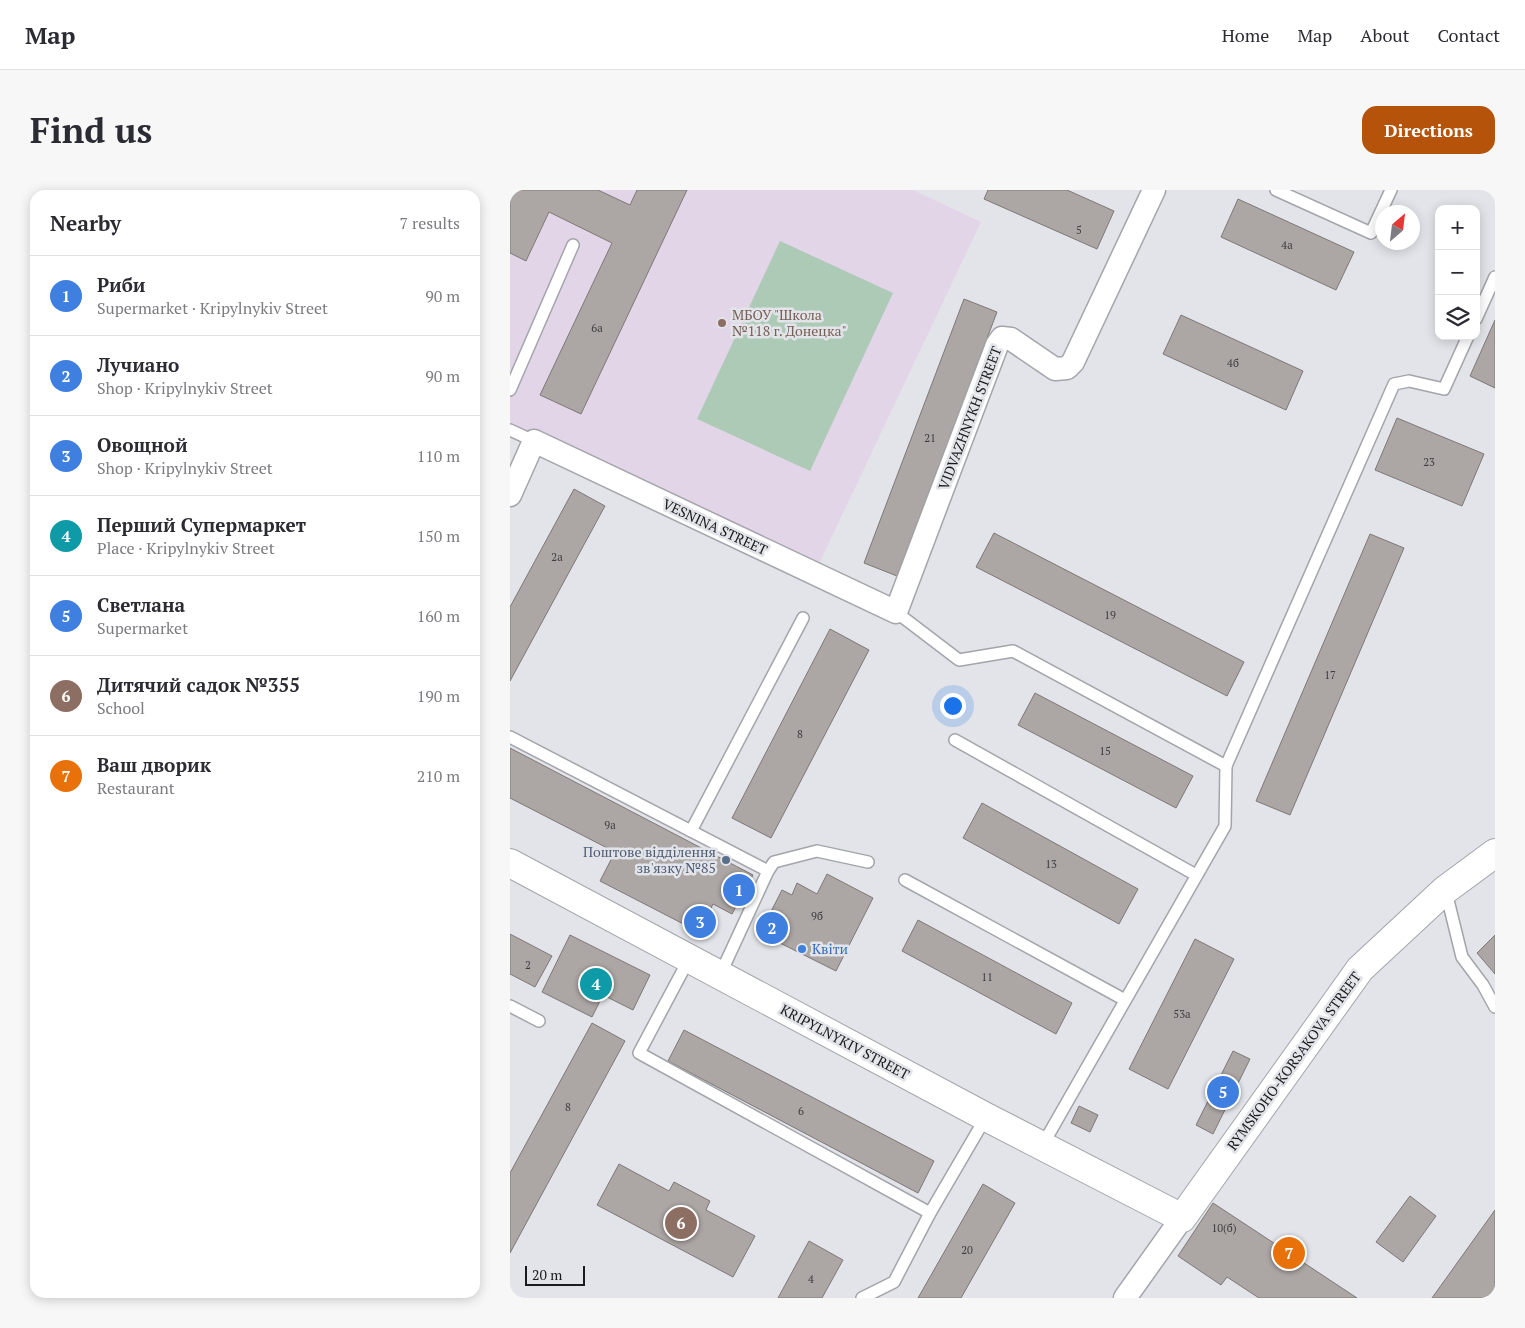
<!DOCTYPE html>
<html lang="en">
<head>
<meta charset="utf-8">
<style>
  body { margin:0; font-family:"PT Serif",serif; background:#f7f7f7; color:#2b2b33 }
  .controls { position:absolute; right:15px; top:15px; display:grid; overflow:hidden; border-radius:10px; box-shadow:0 2px 12px #0003 }
  .controls button { width:45px; height:45px; display:grid; place-items:center; padding:0; border:0; border-bottom:1px solid #e1e1e2; background:#fff; color:#2b2b33; font:25px sans-serif }
  .compass { position:absolute; left:865px; top:15px; width:45px; height:45px; border-radius:50%; background:#fff; box-shadow:0 2px 12px #0003; rotate:28deg }
  .scale { position:absolute; left:15px; bottom:12px; width:60px; box-sizing:border-box; padding-left:5px; border:2px solid #1a1b1c; border-top:0; font-size:14px; line-height:18px; white-space:nowrap; color:#1a1b1c; -webkit-text-stroke:4px #e2e4e9; paint-order:stroke }
  .you { position:absolute; left:442px; top:515px; width:18px; height:18px; margin:-12px; border:4px solid #fff; border-radius:50%; background:#1a73e8; box-shadow:0 0 0 8px #1a73e833 }
  .badge { display:grid; place-items:center; width:32px; height:32px; border-radius:50%; background:#b45309; color:#fff; font-size:16px; font-weight:700 }
  .pin { position:absolute; translate:-50% -50%; border:2px solid #fff; box-shadow:0 1px 5px #0006 }
  .list { margin:0; padding:0; list-style:none }
  h2 { display:flex; justify-content:space-between; align-items:center; height:65px; margin:0; padding:0 20px; font-size:21px }
  h2 small { font-size:16px; font-weight:400; color:#7c7c81 }
  .list li { display:grid; grid-template-columns:32px 1fr auto; gap:15px; align-items:center; box-sizing:border-box; height:80px; padding:0 20px; border-top:1px solid #e1e1e2 }
  .list b { display:block; font-size:19px; white-space:nowrap }
  .list p { margin:0; font-size:16px; white-space:nowrap; color:#7c7c81 }
  .list em { font-size:16px; font-style:normal; color:#7c7c81 }
  .icon { flex:none; width:28px; height:28px; fill:none; stroke:currentColor; stroke-width:2; stroke-linecap:round; stroke-linejoin:round }
  .map { position:relative; flex:none; width:985px; height:1108px; overflow:hidden; border-radius:15px }
  header { display:flex; align-items:center; gap:30px; box-sizing:border-box; height:70px; padding:0 25px; background:#fff; border-bottom:1px solid #e1e1e2 }
  header strong { font-size:24px }
  nav { display:flex; gap:28px; margin-inline-start:auto; font-size:18px }
  .intro { display:flex; align-items:center; justify-content:space-between; box-sizing:border-box; height:120px; padding:0 30px }
  h1 { margin:0; font-size:35px }
  .button { padding:12px 22px; border-radius:15px; background:#b45309; color:#fff; font-size:18px; font-weight:700 }
  main { display:flex; gap:30px; padding:0 30px }
  aside { flex:1; background:#fff; border-radius:15px; box-shadow:0 2px 12px #0003 }
  .map>svg:first-child { display:block }
  .education { fill:#e3d5e8 }
  .green { fill:#adcab6 }
  .building { fill:#aca6a4; stroke:#7e7877 }
  .lines { fill:none; stroke-linecap:round; stroke-linejoin:round }
  .lane-casing { stroke:#a3a5aa; stroke-width:14 }
  .street-casing { stroke:#a3a5aa; stroke-width:25 }
  .secondary-casing { stroke:#a3a5aa; stroke-width:30 }
  .lane { stroke:#fff; stroke-width:11 }
  .street { stroke:#fff; stroke-width:22 }
  .secondary { stroke:#fff; stroke-width:28 }
  .education-dot { fill:#8d6e63; stroke:#e2e4e9; stroke-width:2 }
  .service-dot { fill:#5c6f8a; stroke:#e2e4e9; stroke-width:2 }
  .shop-dot { fill:#3f7fe0; stroke:#e2e4e9; stroke-width:2 }
  .labels { text-anchor:middle; stroke-width:5; stroke-linejoin:round; paint-order:stroke }
  .number-label { font-size:11px; fill:#3e3e3e }
  .education-label { font-size:14px; fill:#785e54; stroke:#e2e4e9; text-anchor:start }
  .street-label { font-size:14px; fill:#1a1b1c; stroke:#e2e4e9 }
  .service-label { font-size:14px; fill:#4e5e75; stroke:#e2e4e9; text-anchor:end }
  .shop-label { font-size:14px; fill:#366cbe; stroke:#e2e4e9; text-anchor:start }
</style>
</head>
<body>
<header>
<strong>Map</strong>
<nav><a>Home</a><a>Map</a><a>About</a><a>Contact</a></nav>
</header>
<div class="intro"><h1>Find us</h1><a class="button">Directions</a></div>
<main>
<aside>
<h2>Nearby<small>7 results</small></h2>
<ul class="list">
<li><span class="badge" style="background:#3f7fe0">1</span><div><b>Риби</b><p>Supermarket · Kripylnykiv Street</p></div><em>90 m</em></li>
<li><span class="badge" style="background:#3f7fe0">2</span><div><b>Лучиано</b><p>Shop · Kripylnykiv Street</p></div><em>90 m</em></li>
<li><span class="badge" style="background:#3f7fe0">3</span><div><b>Овощной</b><p>Shop · Kripylnykiv Street</p></div><em>110 m</em></li>
<li><span class="badge" style="background:#0f9aa8">4</span><div><b>Перший Супермаркет</b><p>Place · Kripylnykiv Street</p></div><em>150 m</em></li>
<li><span class="badge" style="background:#3f7fe0">5</span><div><b>Светлана</b><p>Supermarket</p></div><em>160 m</em></li>
<li><span class="badge" style="background:#8d6e63">6</span><div><b>Дитячий садок №355</b><p>School</p></div><em>190 m</em></li>
<li><span class="badge" style="background:#e8710a">7</span><div><b>Ваш дворик</b><p>Restaurant</p></div><em>210 m</em></li>
</ul>
</aside>
<div class="map">
<svg width="985" height="1108" viewBox="0 0 985 1108">
  <rect width="100%" height="100%" fill="#e2e4e9"/>
  <polygon class="education" points="0,0 403,0 471,32 307,378 0,233"/>
  <polygon class="green" points="270,51 383,103 300,281 187,229"/>
  <g class="building">
    <polygon points="0,0 88,0 120,15 127,0 177,0 71,224 30,205 102,53 39,22 16,71 0,63"/>
    <polygon points="478,0 557,0 604,21 587,59 474,9"/>
    <polygon points="728,9 844,62 826,100 711,47"/>
    <polygon points="454,109 487,122 387,386 354,373"/>
    <polygon points="671,125 793,181 776,220 653,164"/>
    <polygon points="985,130 985,198 960,186"/>
    <polygon points="887,228 974,264 952,316 865,280"/>
    <polygon points="64,299 95,316 0,491 0,417"/>
    <polygon points="484,343 734,472 717,506 466,377"/>
    <polygon points="860,344 894,358 780,625 746,611"/>
    <polygon points="320,439 359,460 261,648 222,628"/>
    <polygon points="525,503 683,586 666,618 508,535"/>
    <polygon points="0,558 243,685 222,724 203,714 189,742 90,691 105,662 0,608"/>
    <polygon points="472,613 628,699 609,734 453,648"/>
    <polygon points="317,684 363,708 326,781 250,743 272,700 282,705 287,693 307,704"/>
    <polygon points="408,730 562,813 546,844 392,761"/>
    <polygon points="0,744 42,766 25,797 0,784"/>
    <polygon points="60,745 140,785 123,820 93,805 82,827 32,802"/>
    <polygon points="985,745 985,784 967,763"/>
    <polygon points="685,749 724,769 658,899 619,879"/>
    <polygon points="82,833 115,851 0,1063 0,983"/>
    <polygon points="174,840 424,971 408,1003 158,871"/>
    <polygon points="723,861 740,869 703,944 686,935"/>
    <polygon points="569,916 588,925 580,942 561,933"/>
    <polygon points="109,974 159,1001 164,992 200,1011 196,1020 245,1046 223,1087 87,1015"/>
    <polygon points="473,994 505,1013 451,1108 408,1108"/>
    <polygon points="900,1006 926,1026 893,1072 866,1052"/>
    <polygon points="703,1013 779,1063 847,1108 749,1108 717,1087 711,1095 668,1066"/>
    <polygon points="985,1020 985,1108 922,1108"/>
    <polygon points="299,1051 333,1070 312,1108 268,1108"/>
  </g>
  <g class="lines">
    <g class="lane-casing">
      <g id="lane">
        <polyline points="766,0 861,43 881,0"/>
        <polyline points="966,129 985,87"/>
        <polyline points="0,200 63,55"/>
        <polyline points="0,240 24,251"/>
        <polyline points="386,422 449,470 503,461 716,576 715,636 532,956"/>
        <polyline points="0,547 258,681"/>
        <polyline points="445,550 686,685"/>
        <polyline points="716,576 884,194 899,191 934,199 958,146"/>
        <polyline points="181,641 293,428"/>
        <polyline points="395,690 615,810"/>
        <polyline points="936,702 952,767 973,795 985,817"/>
        <polyline points="179,769 129,863 420,1023"/>
        <polyline points="210,785 258,681 264,672 307,661 358,672"/>
        <polyline points="0,816 29,831"/>
        <polyline points="352,1108 384,1092 420,1023 476,927"/>
      </g>
    </g>
    <g class="street-casing">
      <g id="street">
        <polyline points="0,305 24,251 386,422 487,155 492,148 501,149 545,179 557,178 563,172 644,0"/>
        <polyline points="615,1108 672,1028"/>
      </g>
    </g>
    <g class="secondary-casing">
      <polyline id="secondary" points="0,673 476,927 672,1028 850,779 935,700 985,663"/>
    </g>
    <use href="#lane" class="lane"/>
    <use href="#street" class="street"/>
    <use href="#secondary" class="secondary"/>
  </g>
  <circle class="education-dot" cx="212" cy="133" r="5"/>
  <circle class="service-dot" cx="216" cy="670" r="5"/>
  <circle class="shop-dot" cx="292" cy="759" r="5"/>
  <g class="labels">
    <g class="number-label">
      <text x="569" y="44">5</text>
      <text x="777" y="59">4а</text>
      <text x="87" y="142">6а</text>
      <text x="723" y="177">4б</text>
      <text x="420" y="252">21</text>
      <text x="919" y="276">23</text>
      <text x="47" y="371">2а</text>
      <text x="600" y="429">19</text>
      <text x="820" y="489">17</text>
      <text x="290" y="548">8</text>
      <text x="595" y="565">15</text>
      <text x="100" y="639">9а</text>
      <text x="541" y="678">13</text>
      <text x="307" y="730">9б</text>
      <text x="18" y="779">2</text>
      <text x="477" y="791">11</text>
      <text x="672" y="828">53а</text>
      <text x="58" y="921">8</text>
      <text x="291" y="925">6</text>
      <text x="714" y="1042">10(б)</text>
      <text x="457" y="1064">20</text>
      <text x="301" y="1093">4</text>
    </g>
    <g class="education-label">
      <text x="222" y="130">МБОУ "Школа<tspan x="222" dy="16">№118 г. Донецка"</tspan></text>
    </g>
    <g class="street-label">
      <text transform="translate(460 228) rotate(-69)" y="5">VIDVAZHNYKH STREET</text>
      <text transform="translate(205 337) rotate(25)" y="5">VESNINA STREET</text>
      <text transform="translate(335 852) rotate(28)" y="5">KRIPYLNYKIV STREET</text>
      <text transform="translate(784 871) rotate(-54)" y="5">RYMSKOHO-KORSAKOVA STREET</text>
    </g>
    <g class="service-label">
      <text x="206" y="667">Поштове відділення<tspan x="206" dy="16">зв'язку №85</tspan></text>
    </g>
    <g class="shop-label">
      <text x="302" y="764">Квіти</text>
    </g>
  </g>
</svg>
<div class="controls">
<button>+</button>
<button>−</button>
<button><svg class="icon" aria-label="layers" viewBox="0 0 24 24"><path d="M12 4l9 5-9 5-9-5zM3 14l9 5 9-5"/></svg></button>
</div>
<svg class="compass" viewBox="-18 -18 36 36"><path d="M0-13l5 13h-10z" fill="#e53935"/><path d="M0 13l5-13h-10z" fill="#7c7c81"/></svg>
<div class="scale">20 m</div>
<div class="you"></div>
<div class="pin badge" style="left:229px;top:700px;background:#3f7fe0">1</div>
<div class="pin badge" style="left:262px;top:738px;background:#3f7fe0">2</div>
<div class="pin badge" style="left:190px;top:732px;background:#3f7fe0">3</div>
<div class="pin badge" style="left:86px;top:794px;background:#0f9aa8">4</div>
<div class="pin badge" style="left:713px;top:902px;background:#3f7fe0">5</div>
<div class="pin badge" style="left:171px;top:1033px;background:#8d6e63">6</div>
<div class="pin badge" style="left:779px;top:1063px;background:#e8710a">7</div>
</div>
</main>
</body>
</html>
